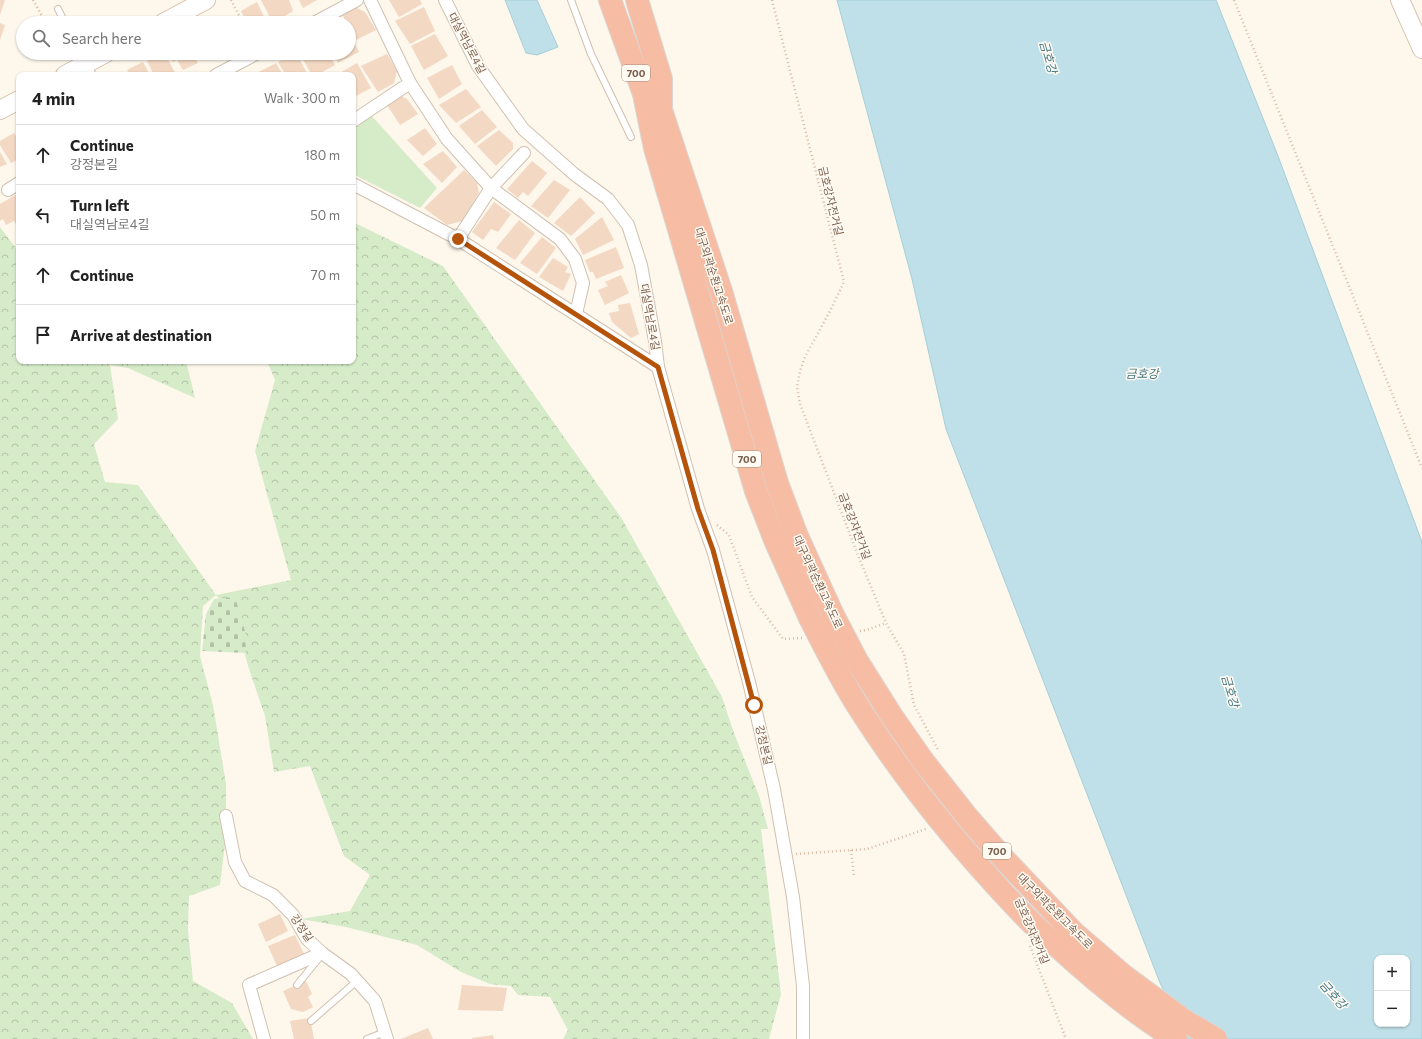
<!DOCTYPE html>
<html lang="en">
<head>
<meta charset="utf-8">
<style>
  body { margin:0; font-family:Commissioner,"Noto Sans KR",sans-serif; background:#f2f2f2; color:#222 }
  .controls { position:absolute; right:12px; bottom:12px; display:grid; overflow:hidden; border-radius:8px; box-shadow:0 1px 3px #0004 }
  .controls button { width:36px; height:36px; display:grid; place-items:center; padding:0; border:0; border-bottom:1px solid #e0e0e0; background:#fff; color:#222; font:20px sans-serif }
  .stop { position:absolute; width:12px; height:12px; margin:-9px; border:3px solid #b45309; border-radius:50%; background:#fff }
  .stop.end { background:#b45309; border-color:#fff; box-shadow:0 1px 4px #0008 }
  .list { margin:0; padding:0; list-style:none }
  h2 { display:flex; justify-content:space-between; align-items:center; height:52px; margin:0; padding:0 16px; font-size:17px }
  h2 small { font-size:13px; font-weight:400; color:#767676 }
  .list li { display:grid; grid-template-columns:26px 1fr auto; gap:12px; align-items:center; box-sizing:border-box; height:60px; padding:0 16px; border-top:1px solid #e0e0e0 }
  .list b { display:block; font-size:15px; white-space:nowrap }
  .list p { margin:0; font-size:13px; white-space:nowrap; color:#767676 }
  .list em { font-size:13px; font-style:normal; color:#767676 }
  .icon { flex:none; width:22px; height:22px; fill:none; stroke:currentColor; stroke-width:2; stroke-linecap:round; stroke-linejoin:round }
  .map { position:relative; flex:none; width:1422px; height:1039px; overflow:hidden }
  .search { position:absolute; background:#fff; box-shadow:0 1px 3px #0004; left:16px; top:16px; width:340px; height:44px; display:flex; align-items:center; gap:10px; box-sizing:border-box; padding:0 14px; border-radius:22px; color:#767676; font-size:15px }
  .panel { position:absolute; background:#fff; box-shadow:0 1px 3px #0004; left:16px; top:72px; width:340px; height:292px; border-radius:8px }
  .map>svg:first-child { display:block }
  .forest { fill:url(#forest-crowns) }
  .cemetery { fill:url(#cemetery-stones) }
  .green { fill:#d6ecc9 }
  .water { fill:#bfe0e8; stroke:#a5cfda; fill-rule:evenodd }
  .building { fill:#f3d8c3 }
  .lines { fill:none; stroke-linecap:round; stroke-linejoin:round }
  .lane-casing { stroke:#d1c0b0; stroke-width:8 }
  .street-casing { stroke:#d1c0b0; stroke-width:14 }
  .secondary-casing { stroke:#d6c2b0; stroke-width:20 }
  .highway-casing { stroke:#dcd5d1; stroke-width:24 }
  .path { stroke:#d9bba5; stroke-width:2.5; stroke-dasharray:1 3; stroke-linecap:butt }
  .lane { stroke:#fff; stroke-width:6 }
  .street { stroke:#fff; stroke-width:12 }
  .secondary { stroke:#fff; stroke-width:18 }
  .highway { stroke:#f6bda4; stroke-width:22 }
  .highway-bridge-casing { stroke:#dcd5d1; stroke-width:24; stroke-linecap:butt }
  .highway-bridge { stroke:#f6bda4; stroke-width:22 }
  .route { stroke:#b45309; stroke-width:5 }
  .labels { text-anchor:middle; stroke-width:3; stroke-linejoin:round; paint-order:stroke }
  .shield { fill:#fffbf3; stroke:#a28e7f; stroke-width:1 }
  .shield-label { font-size:10px; font-weight:bold; fill:#7a5f4d }
  .street-label { font-size:11px; fill:#7a5f4d; stroke:#fffbf3 }
  .water-label { font-size:12px; font-style:italic; fill:#437785; stroke:#fffbf3 }
</style>
</head>
<body>
<div class="map">
<svg width="1422" height="1039" viewBox="0 0 1422 1039">
  <defs>
    <pattern id="forest-crowns" width="20" height="18" patternUnits="userSpaceOnUse"><rect width="20" height="18" fill="#d6ecc9"/><path d="M2 6a3 3 0 1 1 6 0M12 15a3 3 0 1 1 6 0" fill="none" stroke="#b3c2a5"/></pattern>
    <pattern id="cemetery-stones" width="16" height="16" patternUnits="userSpaceOnUse"><rect width="16" height="16" fill="#d6ecc9"/><path d="M2 7V4a2 2 0 0 1 4 0v3zM10 15v-3a2 2 0 0 1 4 0v3z" fill="#b3c2a5"/></pattern>
  </defs>
  <rect width="100%" height="100%" fill="#fdf7ec"/>
  <polygon class="forest" points="353,222 443,266 622,519 722,697 734,733 759,796 768,829 761,829 781,994 769,1039 563,1039 568,1030 550,997 518,995 511,986 490,984 461,972 417,945 346,927 301,919 350,911 370,875 344,856 310,766 274,772 265,716 249,669 234,615 216,595 203,606 200,656 213,705 226,784 226,836 220,885 189,896 188,930 193,981 232,1003 253,1039 0,1039 0,227 19,252 19,361 186,361 195,398 128,368 110,365 118,419 94,444 105,482 138,485 216,595 291,580 255,451 275,380 267,361 353,361"/>
  <polygon class="cemetery" points="235,597 245,631 246,653 202,651 206,614 214,599"/>
  <polygon class="green" points="369,113 437,188 420,208 353,174 353,121"/>
  <g class="water">
    <polygon points="505,0 537,0 558,47 537,55 526,53"/>
    <path d="M837,0H1216L1278,156L1422,542V1039H1187L1160,983L946,429L912,279ZM1377,958H1407V1024H1377Z"/>
  </g>
  <g class="building">
    <polygon points="0,0 5,0 0,15"/>
    <polygon points="261,0 289,0 293,11 273,23"/>
    <polygon points="299,0 317,0 303,8"/>
    <polygon points="389,0 420,0 422,4 399,17"/>
    <polygon points="257,2 267,23 247,23 241,11"/>
    <polygon points="355,7 365,12 376,30 356,40 349,27 349,23 347,23 342,14"/>
    <polygon points="424,7 435,31 410,44 395,21"/>
    <polygon points="234,16 237,23 221,23"/>
    <polygon points="0,23 5,25 0,40"/>
    <polygon points="349,32 359,52 338,63 333,53 349,53"/>
    <polygon points="435,34 448,56 424,70 411,46"/>
    <polygon points="163,53 165,53 176,75 154,75 147,61"/>
    <polygon points="168,53 192,53 198,63 183,70 177,60 173,62"/>
    <polygon points="197,53 215,53 201,60"/>
    <polygon points="296,53 308,75 286,75 278,62"/>
    <polygon points="299,53 329,53 335,65 317,75 312,75"/>
    <polygon points="387,54 397,71 394,83 378,92 361,66"/>
    <polygon points="143,62 150,75 130,75 127,70"/>
    <polygon points="276,63 283,75 261,75 259,72"/>
    <polygon points="357,63 371,88 354,97 353,95 353,75 341,75 340,73"/>
    <polygon points="452,65 462,84 439,99 427,78"/>
    <polygon points="466,89 481,107 456,123 439,105"/>
    <polygon points="399,95 407,99 418,114 400,125 385,102"/>
    <polygon points="482,110 497,127 475,144 459,126"/>
    <polygon points="425,128 437,144 423,156 407,140"/>
    <polygon points="499,130 513,143 513,149 496,166 477,146"/>
    <polygon points="14,133 19,141 19,159 11,163 0,145 0,141"/>
    <polygon points="443,151 457,167 442,183 423,164"/>
    <polygon points="0,152 7,164 0,167"/>
    <polygon points="532,161 547,173 528,196 523,192 518,198 507,189"/>
    <polygon points="464,170 477,183 479,193 462,221 447,225 424,208"/>
    <polygon points="554,180 570,190 548,218 531,206"/>
    <polygon points="17,194 19,197 19,225 17,226 14,221 6,225 3,219 0,221 0,204"/>
    <polygon points="580,197 595,213 571,236 554,223"/>
    <polygon points="494,202 511,214 498,232 491,229 483,240 472,232"/>
    <polygon points="602,217 614,240 583,255 575,239"/>
    <polygon points="519,220 535,233 515,260 496,248"/>
    <polygon points="542,237 556,248 537,274 520,263"/>
    <polygon points="616,247 624,268 596,279 593,272 590,272 585,260"/>
    <polygon points="553,258 568,267 565,272 571,274 563,291 539,277"/>
    <polygon points="621,275 629,293 605,305 598,290 608,286 605,282"/>
    <polygon points="630,303 639,334 631,338 612,322 609,313 619,311 618,305"/>
    <polygon points="280,914 288,931 266,942 258,924"/>
    <polygon points="295,935 305,956 278,968 268,946"/>
    <polygon points="306,981 312,994 308,997 313,1007 303,1012 291,1009 283,991"/>
    <polygon points="462,985 507,988 503,1011 458,1010"/>
    <polygon points="310,1018 314,1039 294,1039 290,1021"/>
    <polygon points="428,1028 433,1039 401,1039"/>
    <polygon points="493,1035 494,1039 472,1039 472,1038"/>
  </g>
  <g class="lines">
    <g class="lane-casing">
      <g id="lane">
        <polyline points="571,0 591,54 631,137"/>
        <polyline points="58,9 65,23"/>
        <polyline points="87,64 93,75"/>
        <polyline points="297,985 319,958"/>
        <polyline points="311,1021 357,981"/>
        <polyline points="367,1039 385,1032"/>
      </g>
    </g>
    <g class="street-casing">
      <g id="street">
        <polyline points="370,0 410,83"/>
        <polyline points="445,0 478,66 523,129 574,174 608,199 628,225 641,265 655,341 658,367 698,509 713,550 749,682 774,789 793,897 803,986 803,1039"/>
        <polyline points="314,23 357,0"/>
        <polyline points="216,75 258,53"/>
        <polyline points="353,121 410,83 447,139 491,188 560,239 575,259 583,283 576,314"/>
        <polyline points="353,184 458,239 658,367"/>
        <polyline points="8,190 19,183"/>
        <polyline points="458,239 491,188 524,153"/>
        <polyline points="226,816 235,862 245,881 273,895 293,915 307,939 322,953 351,974 375,1001 387,1039"/>
        <polyline points="264,1039 249,985 322,953"/>
      </g>
    </g>
    <g class="secondary-casing">
      <g id="secondary">
        <polyline points="1400,0 1422,49"/>
        <polyline points="163,23 206,0"/>
        <polyline points="65,75 106,53"/>
        <polyline points="0,110 19,100"/>
      </g>
    </g>
    <g class="highway-casing">
      <g id="highway">
        <polyline points="610,0 644,94 655,148 756,491 775,540 810,618"/>
        <polyline points="637,0 661,79 661,111"/>
        <polyline points="660,107 721,291 777,483 797,536 832,613"/>
      </g>
    </g>
    <g class="path">
      <polyline points="33,0 46,23"/>
      <polyline points="231,0 243,23"/>
      <polyline points="772,0 844,282 830,311 805,357 800,371 797,387 800,404 857,553 886,623 904,654 914,705 938,750"/>
      <polyline points="1234,0 1422,468"/>
      <polyline points="717,525 729,535 752,597 783,639 802,638"/>
      <polyline points="860,631 867,630 886,623"/>
      <polyline points="851,850 854,876"/>
      <polyline points="796,854 867,849 926,829"/>
      <polyline points="1030,946 1066,1039"/>
    </g>
    <use href="#lane" class="lane"/>
    <use href="#street" class="street"/>
    <use href="#secondary" class="secondary"/>
    <use href="#highway" class="highway"/>
    <g class="highway-bridge-casing">
      <g id="highway-bridge">
        <polyline points="832,613 857,661 891,715 923,761 968,818 1002,857 1073,932 1124,976 1185,1021 1216,1039"/>
        <path d="M810,618C826,650 842,682 861,711C907,783 961,849 1019,910C1031,923 1044,934 1057,946C1094,980 1133,1013 1176,1039"/>
      </g>
    </g>
    <use href="#highway-bridge" class="highway-bridge"/>
  </g>
  <g class="lines">
    <polyline class="route" points="458,239 658,367 698,509 713,550 754,705"/>
  </g>
  <g class="labels">
    <g class="shield">
      <rect x="622" y="65" width="28" height="16" rx="3"/>
      <rect x="733" y="451" width="28" height="16" rx="3"/>
      <rect x="983" y="843" width="28" height="16" rx="3"/>
    </g>
    <g class="shield-label">
      <text x="636" y="77">700</text>
      <text x="747" y="463">700</text>
      <text x="997" y="855">700</text>
    </g>
    <g class="street-label">
      <text transform="translate(467 43) rotate(62)" y="4">대실역남로4길</text>
      <text transform="translate(831 201) rotate(76)" y="4">금호강자전거길</text>
      <text transform="translate(714 276) rotate(72)" y="4">대구외곽순환고속도로</text>
      <text transform="translate(650 317) rotate(80)" y="4">대실역남로4길</text>
      <text transform="translate(855 526) rotate(69)" y="4">금호강자전거길</text>
      <text transform="translate(818 582) rotate(65)" y="4">대구외곽순환고속도로</text>
      <text transform="translate(764 745) rotate(77)" y="4">강정본길</text>
      <text transform="translate(1055 911) rotate(45)" y="4">대구외곽순환고속도로</text>
      <text transform="translate(302 928) rotate(55)" y="4">강정길</text>
      <text transform="translate(1032 931) rotate(67)" y="4">금호강자전거길</text>
    </g>
    <g class="water-label">
      <text transform="translate(1048 57) rotate(74)" y="4">금호강</text>
      <text x="1142" y="378">금호강</text>
      <text transform="translate(1230 691) rotate(74)" y="4">금호강</text>
      <text transform="translate(1333 995) rotate(48)" y="4">금호강</text>
    </g>
  </g>
</svg>
<div class="controls">
<button>+</button>
<button>−</button>
</div>
<div class="stop" style="left:754px;top:705px"></div>
<div class="stop end" style="left:458px;top:239px"></div>
<div class="search"><svg class="icon" aria-label="search" viewBox="0 0 24 24"><circle cx="10" cy="10" r="6"/><path d="M15 15l6 6"/></svg>Search here</div>
<section class="panel">
<h2>4 min<small>Walk · 300 m</small></h2>
<ul class="list">
<li><svg class="icon" aria-label="ahead" viewBox="0 0 24 24"><path d="M12 20V5M6 11l6-6 6 6"/></svg><div><b>Continue</b><p>강정본길</p></div><em>180 m</em></li>
<li><svg class="icon" aria-label="left" viewBox="0 0 24 24"><path d="M17 20v-9H6M10 6l-5 5 5 5"/></svg><div><b>Turn left</b><p>대실역남로4길</p></div><em>50 m</em></li>
<li><svg class="icon" aria-label="ahead" viewBox="0 0 24 24"><path d="M12 20V5M6 11l6-6 6 6"/></svg><div><b>Continue</b></div><em>70 m</em></li>
<li><svg class="icon" aria-label="arrive" viewBox="0 0 24 24"><path d="M6 21V4h12l-3 4 3 4H6"/></svg><div><b>Arrive at destination</b></div></li>
</ul>
</section>
</div>
</body>
</html>
